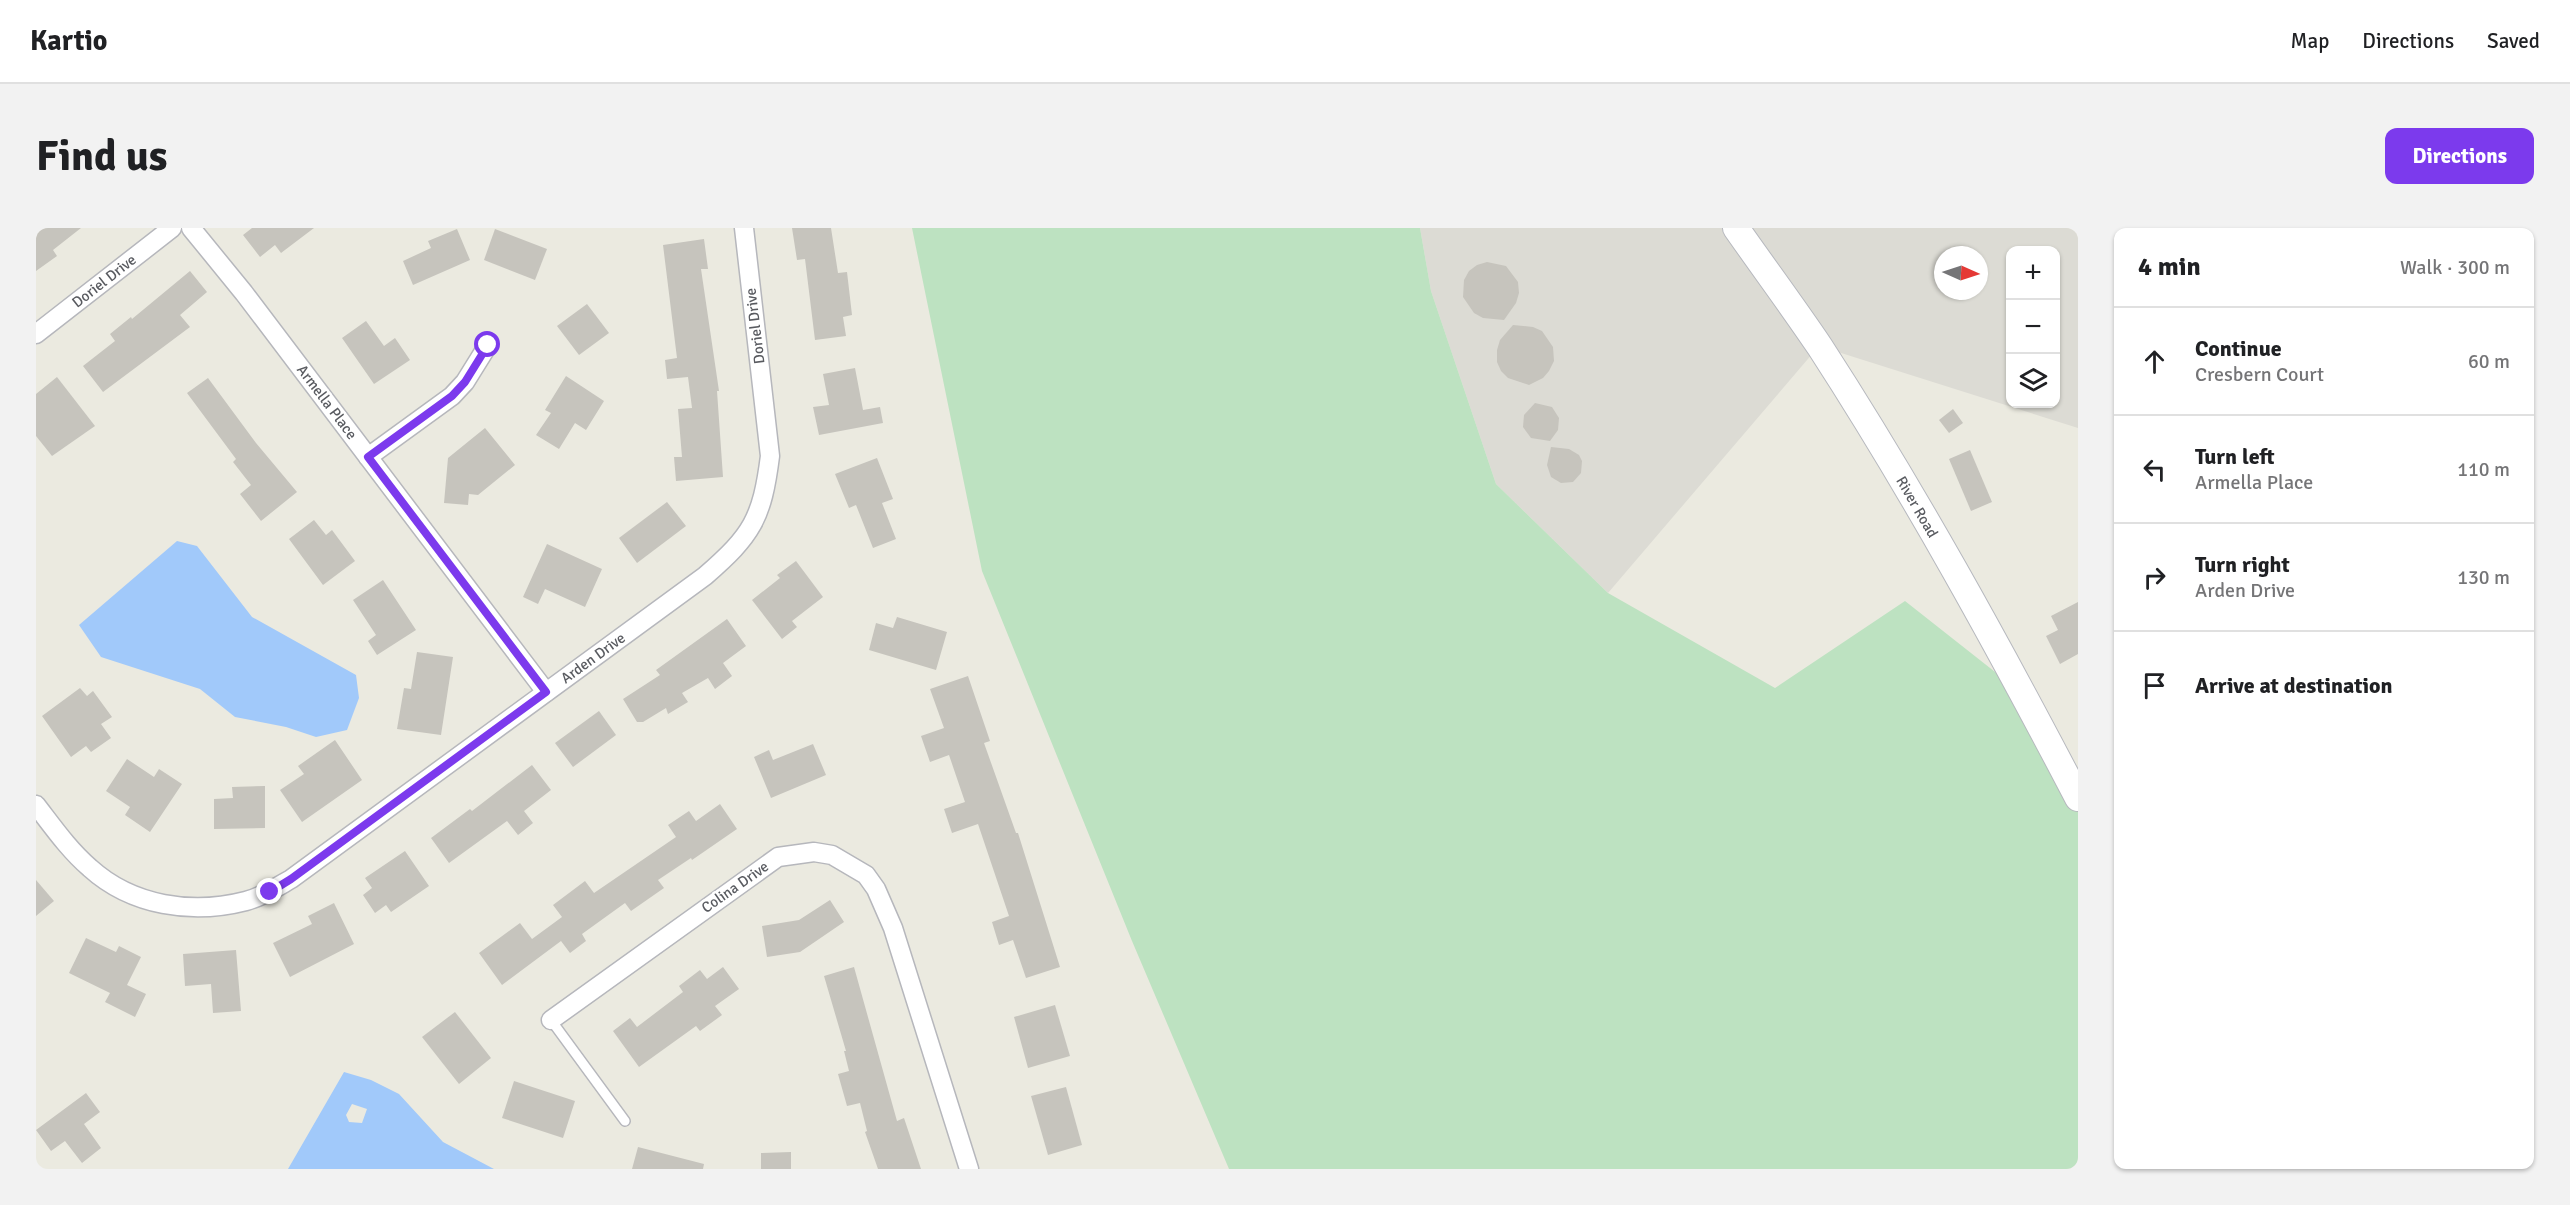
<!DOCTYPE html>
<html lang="en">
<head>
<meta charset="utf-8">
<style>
  body { margin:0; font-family:Signika,sans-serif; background:#f2f2f2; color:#202124 }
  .controls { position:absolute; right:18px; top:18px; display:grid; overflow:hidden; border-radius:12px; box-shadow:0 2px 4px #0004 }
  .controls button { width:54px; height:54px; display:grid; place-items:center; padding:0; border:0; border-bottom:2px solid #e0e0e0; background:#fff; color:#202124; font:30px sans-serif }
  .compass { position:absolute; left:1898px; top:18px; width:54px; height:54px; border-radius:50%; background:#fff; box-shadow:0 2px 4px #0004; rotate:93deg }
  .stop { position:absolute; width:18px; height:18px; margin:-14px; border:4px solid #7c3aed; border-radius:50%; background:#fff }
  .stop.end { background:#7c3aed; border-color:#fff; box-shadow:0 2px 6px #0008 }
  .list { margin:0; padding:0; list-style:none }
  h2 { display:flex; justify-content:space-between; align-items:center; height:78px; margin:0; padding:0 24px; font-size:26px }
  h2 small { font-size:20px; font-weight:400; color:#757577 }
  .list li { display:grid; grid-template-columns:39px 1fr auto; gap:18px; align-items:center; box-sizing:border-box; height:108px; padding:0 24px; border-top:2px solid #e0e0e0 }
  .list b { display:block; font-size:22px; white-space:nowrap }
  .list p { margin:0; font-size:20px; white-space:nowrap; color:#757577 }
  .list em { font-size:20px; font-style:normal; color:#757577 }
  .icon { flex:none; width:33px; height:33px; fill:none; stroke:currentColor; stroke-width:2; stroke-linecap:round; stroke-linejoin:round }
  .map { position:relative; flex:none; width:2042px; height:941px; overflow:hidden; border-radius:12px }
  header { display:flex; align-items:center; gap:36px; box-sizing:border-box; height:84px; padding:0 30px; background:#fff; border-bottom:2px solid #e0e0e0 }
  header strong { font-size:28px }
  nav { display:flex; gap:33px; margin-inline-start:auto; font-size:21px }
  .intro { display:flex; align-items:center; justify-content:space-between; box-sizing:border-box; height:144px; padding:0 36px }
  h1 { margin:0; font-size:42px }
  .button { padding:15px 27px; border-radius:12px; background:#7c3aed; color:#fff; font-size:21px; font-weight:700 }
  main { display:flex; gap:36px; padding:0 36px }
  aside { flex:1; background:#fff; border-radius:12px; box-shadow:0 2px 4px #0004 }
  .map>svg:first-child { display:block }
  .industrial { fill:#dcdbd4; fill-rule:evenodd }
  .green { fill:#bde2c1 }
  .water { fill:#a1c9fa; fill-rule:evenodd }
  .building { fill:#c6c4bd }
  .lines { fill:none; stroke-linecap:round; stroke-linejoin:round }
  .service-casing { stroke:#b6b7bc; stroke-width:12 }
  .minor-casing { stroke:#b6b7bc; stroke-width:21 }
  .secondary-casing { stroke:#b6b8be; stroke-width:28 }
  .service { stroke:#fff; stroke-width:9 }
  .minor { stroke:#fff; stroke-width:18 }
  .secondary { stroke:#fff; stroke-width:26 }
  .route { stroke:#7c3aed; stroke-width:8 }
  .labels { text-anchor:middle; stroke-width:5; stroke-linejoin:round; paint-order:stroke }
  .street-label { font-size:15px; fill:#595b60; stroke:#fff }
</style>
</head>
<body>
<header>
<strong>Kartio</strong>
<nav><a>Map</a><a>Directions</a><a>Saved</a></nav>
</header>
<div class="intro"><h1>Find us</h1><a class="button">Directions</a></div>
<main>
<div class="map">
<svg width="2042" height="941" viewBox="0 0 2042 941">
  <rect width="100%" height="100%" fill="#ebeae0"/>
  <path class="industrial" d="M1384,0H2042V200L1783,118L1572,365L1460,256L1395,63ZM1974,22H2020V176H1974ZM1907,27H1943V63H1907Z"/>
  <polygon class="green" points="876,0 1384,0 1395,63 1460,256 1572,365 1739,460 1869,373 1987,466 2042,570 2042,941 1193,941 1096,713 946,343"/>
  <g class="water">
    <polygon points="141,313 161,318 216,389 320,447 323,470 311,502 280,509 250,499 199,489 164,461 65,429 43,397"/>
    <path d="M308,844L335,852L363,866L407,914L458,941H252ZM316,876L331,881L326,895L313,894L310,887Z"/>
  </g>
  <g class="building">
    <polygon points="0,0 45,0 17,22 21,28 0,43"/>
    <polygon points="216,0 278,0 245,25 239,17 224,29 207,7"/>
    <polygon points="756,0 795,0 802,45 811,44 816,87 807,89 810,108 779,112 769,31 761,32"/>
    <polygon points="421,1 434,32 377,57 367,33 395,20 392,13"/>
    <polygon points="459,1 511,21 499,52 448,32"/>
    <polygon points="668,11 672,41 665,41 683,163 681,163 687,249 640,253 638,229 646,229 642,181 656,180 652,149 631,151 629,132 641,130 627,17"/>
    <polygon points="1451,34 1470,38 1482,54 1483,65 1480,75 1468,92 1447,90 1438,85 1427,69 1428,52 1433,43 1441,37"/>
    <polygon points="154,43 171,64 144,87 154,99 67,164 47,138 79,113 74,106 95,89 96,91"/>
    <polygon points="551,76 573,105 543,127 521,98"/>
    <polygon points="330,93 348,118 359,110 374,132 338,156 306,110"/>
    <polygon points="1477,97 1497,99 1506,103 1517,119 1518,133 1513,143 1507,150 1493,157 1472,150 1465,143 1461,134 1461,122 1464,112"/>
    <polygon points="819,140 827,182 844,179 847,195 783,207 777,179 793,177 787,146"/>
    <polygon points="530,148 568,173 550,202 539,195 523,221 500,207 515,185 509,182"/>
    <polygon points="21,149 59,198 16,228 0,208 0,166"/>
    <polygon points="172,150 220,215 261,264 225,293 204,266 215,257 197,234 200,231 151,165"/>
    <polygon points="1499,175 1516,179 1523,190 1522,202 1514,213 1495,210 1487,199 1488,187"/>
    <polygon points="1917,181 1927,195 1913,205 1903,192"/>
    <polygon points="449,200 479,237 442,267 433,266 432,277 408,275 412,230"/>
    <polygon points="1515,219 1533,221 1543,227 1546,233 1545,245 1537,254 1525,255 1515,249 1511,237"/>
    <polygon points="1934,222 1956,274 1935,283 1913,231"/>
    <polygon points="841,230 857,271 846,275 860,311 837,320 820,277 813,280 799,246"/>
    <polygon points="631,274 650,298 601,335 583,310"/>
    <polygon points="278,292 290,307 296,302 319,333 287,357 253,311"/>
    <polygon points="511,316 566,341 549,379 509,361 502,376 487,369"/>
    <polygon points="760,333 787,369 756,393 761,399 746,411 716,372 744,350 741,347"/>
    <polygon points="347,352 380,402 341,427 332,413 340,407 317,372"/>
    <polygon points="2042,374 2042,426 2024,436 2010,408 2022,402 2015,388"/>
    <polygon points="861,389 911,404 900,442 833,422 840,395 857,400"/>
    <polygon points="691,391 710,418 687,435 696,448 679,461 672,450 646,465 652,474 632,486 630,480 607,494 601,494 587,471 624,447 620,442"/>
    <polygon points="381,424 417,429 405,507 361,501 368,460 375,461"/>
    <polygon points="932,448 954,513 948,515 980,605 982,605 1024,739 990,750 977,712 963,717 956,694 973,688 942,596 916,605 908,581 929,574 913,527 894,534 885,508 908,500 894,461"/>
    <polygon points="44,460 51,468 57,463 76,489 65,496 75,510 55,524 50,518 35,529 6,488"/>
    <polygon points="563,483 580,507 537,539 519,515"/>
    <polygon points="299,512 326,552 266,594 244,562 268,546 262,538"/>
    <polygon points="777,516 790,547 735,570 718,529 733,522 737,532"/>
    <polygon points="91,531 118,549 123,541 146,556 114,604 89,587 94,579 70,563"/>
    <polygon points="496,537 515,562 488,583 497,595 482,607 471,593 413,635 395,610 434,581 436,583"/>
    <polygon points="229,558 229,600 178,601 178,571 197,570 196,559"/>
    <polygon points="684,576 701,601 656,632 655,630 622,652 628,660 595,683 589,675 546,706 550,713 534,725 525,713 466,757 443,725 484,695 496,711 526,689 517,677 549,653 558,665 640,609 632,597 653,583 660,593"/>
    <polygon points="369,623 393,658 355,684 350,677 339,685 327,667 336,660 329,650"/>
    <polygon points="0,652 18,673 0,688"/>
    <polygon points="794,672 808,694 764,724 731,729 726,698 763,692"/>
    <polygon points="298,675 318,716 254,749 237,715 276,696 272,688"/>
    <polygon points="50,710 80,724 83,718 105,729 91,757 110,766 99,789 69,774 74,765 33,745"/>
    <polygon points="200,722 205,783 177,785 175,756 149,758 147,726"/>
    <polygon points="687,739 703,761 679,778 686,787 664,803 660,798 603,839 577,803 594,790 601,799 647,764 643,758 664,742 671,751"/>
    <polygon points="818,739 861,893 868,890 885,941 842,941 829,904 831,903 824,875 811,878 802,846 813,843 808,823 810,823 788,748"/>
    <polygon points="1019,777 1034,828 992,840 978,789"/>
    <polygon points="419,784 455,830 423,856 386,809"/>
    <polygon points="478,853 539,873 527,910 466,890"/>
    <polygon points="1030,859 1046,917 1012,927 995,868"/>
    <polygon points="50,865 64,884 48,896 65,920 46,935 29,913 15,923 0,902"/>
    <polygon points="602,919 668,936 667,941 596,941"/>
    <polygon points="755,924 755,941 725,941 725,925"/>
  </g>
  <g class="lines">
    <g class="service-casing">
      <polyline id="service" points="515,792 589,893"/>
    </g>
    <g class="minor-casing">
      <g id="minor">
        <polyline points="155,0 208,65 510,464"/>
        <polyline points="0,106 136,0"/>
        <polyline points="332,229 416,168 429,154 452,117"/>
        <path d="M0,577C17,599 33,622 54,640C96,678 156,687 210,673C226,669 241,659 255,651L669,348C716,307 726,291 734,228L708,0"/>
        <polyline points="515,792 742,629 778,624 796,627 830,647 840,661 857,700 933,941"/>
      </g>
    </g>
    <g class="secondary-casing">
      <path id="secondary" d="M1700,0C1728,40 1757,79 1784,119C1878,264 1962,417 2042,570"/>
    </g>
    <use href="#service" class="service"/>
    <use href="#minor" class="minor"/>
    <use href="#secondary" class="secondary"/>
  </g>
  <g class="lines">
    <polyline class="route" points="234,664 255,651 510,464 332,229 416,168 429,154 452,117"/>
  </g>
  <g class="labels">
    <g class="street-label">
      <text transform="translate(68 53) rotate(-38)" y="5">Doriel Drive</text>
      <text transform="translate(719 98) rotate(-97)" y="5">Doriel Drive</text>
      <text transform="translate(291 174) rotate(53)" y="5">Armella Place</text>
      <text transform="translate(1881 279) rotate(60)" y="5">River Road</text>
      <text transform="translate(557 430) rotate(-36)" y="5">Arden Drive</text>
      <text transform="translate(699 659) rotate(-35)" y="5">Colina Drive</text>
    </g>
  </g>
</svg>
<div class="controls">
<button>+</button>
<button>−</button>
<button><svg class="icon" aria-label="layers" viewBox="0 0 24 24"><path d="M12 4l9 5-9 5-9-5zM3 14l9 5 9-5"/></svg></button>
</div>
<svg class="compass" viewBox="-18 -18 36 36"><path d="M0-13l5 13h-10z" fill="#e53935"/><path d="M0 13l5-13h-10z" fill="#757577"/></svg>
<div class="stop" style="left:452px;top:117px"></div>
<div class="stop end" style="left:234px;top:664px"></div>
</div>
<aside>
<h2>4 min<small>Walk · 300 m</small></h2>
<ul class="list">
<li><svg class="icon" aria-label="ahead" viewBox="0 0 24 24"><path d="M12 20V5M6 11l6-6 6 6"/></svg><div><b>Continue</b><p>Cresbern Court</p></div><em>60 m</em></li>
<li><svg class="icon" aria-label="left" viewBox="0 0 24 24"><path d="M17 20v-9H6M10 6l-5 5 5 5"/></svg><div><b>Turn left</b><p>Armella Place</p></div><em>110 m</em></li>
<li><svg class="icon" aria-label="right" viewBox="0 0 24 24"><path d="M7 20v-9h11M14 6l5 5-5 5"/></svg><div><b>Turn right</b><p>Arden Drive</p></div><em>130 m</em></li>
<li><svg class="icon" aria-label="arrive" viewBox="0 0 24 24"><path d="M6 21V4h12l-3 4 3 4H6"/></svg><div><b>Arrive at destination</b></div></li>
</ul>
</aside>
</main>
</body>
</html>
